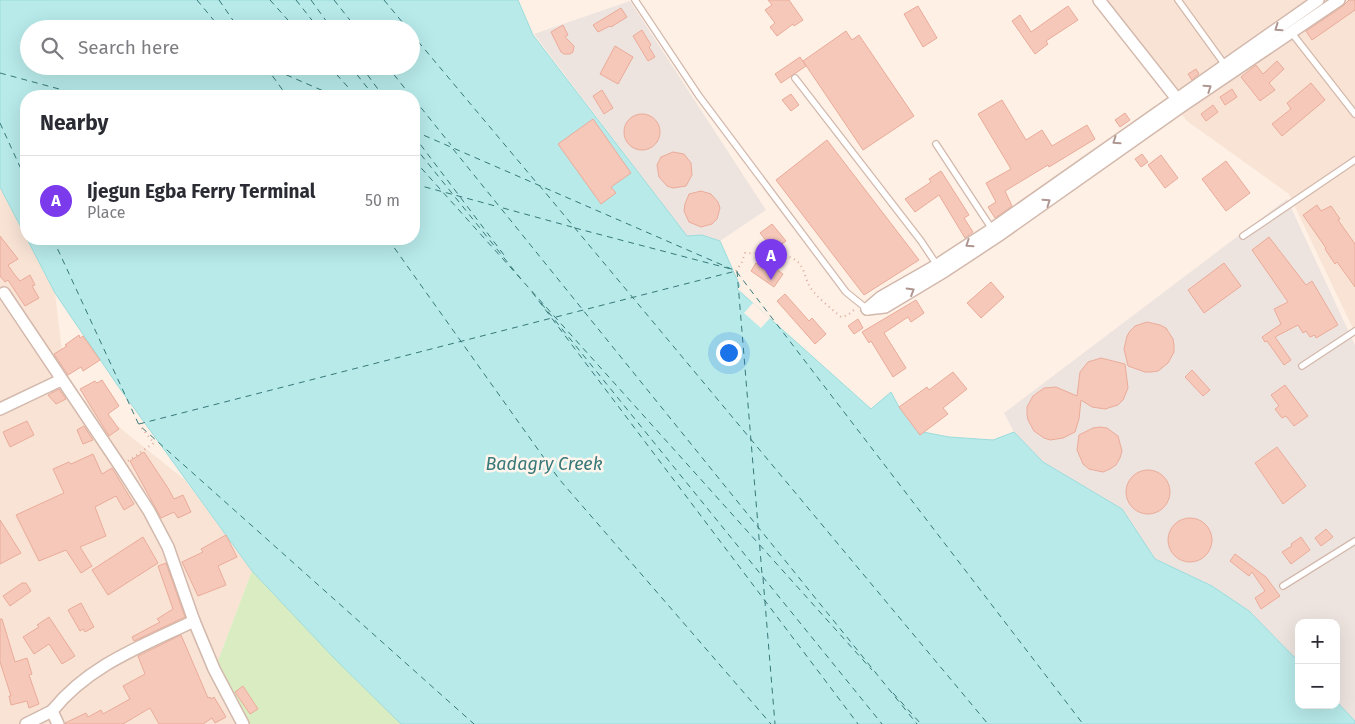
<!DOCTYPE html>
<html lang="en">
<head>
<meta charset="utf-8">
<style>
  body { margin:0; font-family:"Fira Sans",sans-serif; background:#f2f2f3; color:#2b2b33 }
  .controls { position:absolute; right:15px; bottom:15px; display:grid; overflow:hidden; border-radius:10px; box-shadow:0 5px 20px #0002 }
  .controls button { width:45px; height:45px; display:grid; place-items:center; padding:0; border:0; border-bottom:1px solid #e1e1e2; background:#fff; color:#2b2b33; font:25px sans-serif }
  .you { position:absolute; left:728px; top:352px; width:18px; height:18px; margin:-12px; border:4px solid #fff; border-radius:50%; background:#1a73e8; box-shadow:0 0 0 8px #1a73e833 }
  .badge { display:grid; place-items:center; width:32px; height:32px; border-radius:50%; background:#7c3aed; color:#fff; font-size:16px; font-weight:700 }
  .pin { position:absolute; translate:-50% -41px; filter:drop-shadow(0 1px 2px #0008) }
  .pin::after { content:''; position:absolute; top:26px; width:18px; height:15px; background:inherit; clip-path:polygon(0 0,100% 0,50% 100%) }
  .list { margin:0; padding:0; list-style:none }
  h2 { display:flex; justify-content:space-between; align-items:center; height:65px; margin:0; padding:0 20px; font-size:21px }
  h2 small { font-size:16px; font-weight:400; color:#7c7c81 }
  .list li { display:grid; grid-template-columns:32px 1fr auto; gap:15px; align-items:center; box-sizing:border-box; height:90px; padding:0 20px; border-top:1px solid #e1e1e2 }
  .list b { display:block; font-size:19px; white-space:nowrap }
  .list p { margin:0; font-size:16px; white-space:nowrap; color:#7c7c81 }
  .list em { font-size:16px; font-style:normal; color:#7c7c81 }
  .icon { flex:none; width:28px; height:28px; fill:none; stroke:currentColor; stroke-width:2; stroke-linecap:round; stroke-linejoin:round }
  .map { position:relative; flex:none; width:1355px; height:724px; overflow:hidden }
  .search { position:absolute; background:#fff; box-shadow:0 5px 20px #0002; left:20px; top:20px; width:400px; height:55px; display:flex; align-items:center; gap:12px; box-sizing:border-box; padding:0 18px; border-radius:28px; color:#7c7c81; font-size:19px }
  .panel { position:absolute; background:#fff; box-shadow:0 5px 20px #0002; left:20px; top:90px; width:400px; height:155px; border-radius:20px }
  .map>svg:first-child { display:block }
  .residential { fill:#f8e3d5 }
  .industrial { fill:#eee4df }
  .green { fill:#daedc2 }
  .water { fill:#b7eae9; stroke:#9cdcdc; fill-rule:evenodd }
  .pier { fill:#fef0e5 }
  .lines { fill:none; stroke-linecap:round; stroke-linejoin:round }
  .ferry { stroke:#377879; stroke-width:1; stroke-dasharray:6 5; stroke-linecap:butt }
  .building { fill:#f6c8ba; stroke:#eaab99 }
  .lane-casing { stroke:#d3b8ac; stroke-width:8 }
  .street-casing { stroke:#d3b8ac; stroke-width:14 }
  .path { stroke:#dbab9c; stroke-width:2; stroke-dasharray:1 4; stroke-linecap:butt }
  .lane { stroke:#fff; stroke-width:5.5 }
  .street { stroke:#fff; stroke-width:11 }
  .oneway { stroke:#af9791 }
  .labels { text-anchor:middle; stroke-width:5; stroke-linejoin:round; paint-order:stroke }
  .water-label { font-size:18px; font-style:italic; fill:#377879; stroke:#fff5ed }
</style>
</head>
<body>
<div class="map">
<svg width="1355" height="724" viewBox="0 0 1355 724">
  <rect width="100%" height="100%" fill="#fef0e5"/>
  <g class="residential">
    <polygon points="1092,0 1355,0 1355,333 1289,194 1187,121"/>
    <polygon points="0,187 5,195 55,293 66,385 185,480 252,571 214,671 237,724 0,724"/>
  </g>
  <g class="industrial">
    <polygon points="630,1 766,210 720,241 702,235 687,236 534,34"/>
    <polygon points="1287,199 1355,345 1355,721 1336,701 1336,623 1299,623 1299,662 1249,611 1212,586 1155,559 1122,509 1043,462 1014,432 1004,413"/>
  </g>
  <polygon class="green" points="252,571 334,658 401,724 237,724 214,671"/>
  <path class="water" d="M0,0H518L533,35L687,236L702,235L720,241L740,286L737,289L871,409L891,392L899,407L923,432L949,437L993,440L1014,432L1043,462L1122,509L1155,559L1212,586L1249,611L1299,662V705H1336V701L1355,721V724H401L334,658L252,571L118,386L55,293L27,239H414V96H26V237L0,187ZM29,29H411V66H29Z"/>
  <polygon class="pier" points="753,303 770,318 761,328 744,313"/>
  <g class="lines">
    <g class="ferry">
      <polyline points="197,0 221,29"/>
      <polyline points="219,0 239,29"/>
      <polyline points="270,0 296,29"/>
      <polyline points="296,0 319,29"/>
      <polyline points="311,0 332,29"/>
      <polyline points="334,0 357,29"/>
      <polyline points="384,0 408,29"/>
      <polyline points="411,33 536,182"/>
      <polyline points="266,66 335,96"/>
      <polyline points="329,66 356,96"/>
      <polyline points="350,66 374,96"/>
      <polyline points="361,66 383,96"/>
      <polyline points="387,66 411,96"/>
      <polyline points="266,67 287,96"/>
      <polyline points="0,73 85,96"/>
      <polyline points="414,99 451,145"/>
      <polyline points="0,123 26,180"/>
      <polyline points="414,131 736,271 1083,724"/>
      <polyline points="414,136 504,255"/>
      <polyline points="414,146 521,279"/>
      <polyline points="453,149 917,724"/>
      <polyline points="414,160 872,670"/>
      <polyline points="414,184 499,207"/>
      <polyline points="539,185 988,724"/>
      <polyline points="503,208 572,227"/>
      <polyline points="575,228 731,269"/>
      <polyline points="53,239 139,425 474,724"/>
      <polyline points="388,239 559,479 771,724"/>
      <polyline points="737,271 762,574"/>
      <polyline points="532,292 858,724"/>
      <polyline points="541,303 882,724"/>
      <polyline points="556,317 736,271"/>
      <polyline points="139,424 552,318"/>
      <polyline points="763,578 775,724"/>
      <polyline points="893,693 921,724"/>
    </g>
  </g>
  <g class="building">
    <polygon points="768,0 789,0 803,20 794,26 793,24 777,36 770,27 775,23 765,10 772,5"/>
    <polygon points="1349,0 1355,0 1355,10 1312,40 1306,31 1343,6"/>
    <polygon points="918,6 937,38 923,47 904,14"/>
    <polygon points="1068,6 1078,20 1046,41 1048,44 1035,54 1012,21 1020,15 1031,32"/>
    <polygon points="621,8 627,17 611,27 610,26 598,32 593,25"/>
    <polygon points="563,25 568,35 565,37 574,46 573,52 570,54 564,54 561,52 551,32"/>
    <polygon points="642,30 651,45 649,47 655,57 648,61 633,36"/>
    <polygon points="846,31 852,40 859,35 914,116 863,150 803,61"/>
    <polygon points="615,46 633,57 618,84 600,74"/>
    <polygon points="800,57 806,66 781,83 775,74"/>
    <polygon points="1277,61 1284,69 1269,83 1275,90 1260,101 1241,77 1256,65 1263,74"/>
    <polygon points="1196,69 1199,74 1192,80 1188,74"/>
    <polygon points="1311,83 1325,100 1282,136 1272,124 1291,109 1287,103"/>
    <polygon points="1232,89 1237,97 1225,105 1220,97"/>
    <polygon points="602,90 613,108 604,114 593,96"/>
    <polygon points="791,94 799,105 791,111 782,100"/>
    <polygon points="1002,100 1026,140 1042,130 1052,146 1087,125 1095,139 1049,167 1048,165 1005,191 1012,206 995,218 988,207 996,202 986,183 1011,169 978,114"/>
    <polygon points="1213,105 1218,112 1206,121 1201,114"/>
    <polygon points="1125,113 1130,120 1120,127 1115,120"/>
    <circle cx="642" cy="132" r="18"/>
    <polygon points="593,119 631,173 611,187 616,193 601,204 558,144"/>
    <polygon points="827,140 919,260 864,295 776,180"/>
    <polygon points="673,152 684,154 691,163 692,175 686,186 673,188 667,186 659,177 657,165 661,157"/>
    <polygon points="1142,154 1148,162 1141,167 1135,159"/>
    <polygon points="1161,155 1178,178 1165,188 1148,165"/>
    <polygon points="1226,161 1250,193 1226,211 1202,179"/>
    <polygon points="941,171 969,215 964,218 973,232 965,238 939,195 915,212 905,199 931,182 929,179"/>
    <polygon points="701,191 711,194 718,202 720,208 717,219 712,224 701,227 689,222 684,211 685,204 689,194"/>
    <polygon points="1317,205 1321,211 1331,206 1340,219 1338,220 1355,244 1355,287 1337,262 1335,264 1325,249 1326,248 1303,215"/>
    <polygon points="772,224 786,241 774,250 760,233"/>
    <polygon points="0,236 18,259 8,265 14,274 20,281 30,275 35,285 32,286 39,298 25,306 8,280 5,282 0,276"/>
    <polygon points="1269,237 1306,285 1312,281 1338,325 1316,338 1315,335 1310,337 1306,331 1303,333 1298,325 1275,337 1291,360 1284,365 1267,341 1265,342 1262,337 1281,324 1274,309 1288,302 1252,250"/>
    <polygon points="765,261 783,274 774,287 751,271 756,263 762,266"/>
    <polygon points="1224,263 1241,286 1204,313 1188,290"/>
    <polygon points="991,282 1004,297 981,318 967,303"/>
    <polygon points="785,294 809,321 812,318 826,334 815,344 777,301"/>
    <polygon points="916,300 924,313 911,322 908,317 884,333 906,368 893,377 871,341 869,343 862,332"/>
    <polygon points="858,319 863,328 854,334 848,326"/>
    <polygon points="1147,322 1160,325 1166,328 1173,339 1174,345 1174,352 1168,363 1158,371 1151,372 1145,372 1128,366 1124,349 1127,336 1130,331 1135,326"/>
    <polygon points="79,335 80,338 83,336 100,360 83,371 81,367 68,375 54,354 67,346 65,345"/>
    <polygon points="1101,358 1125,364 1128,388 1123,400 1118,405 1105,409 1092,407 1081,400 1079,419 1075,432 1063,438 1050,440 1044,438 1034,431 1028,420 1027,414 1027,407 1033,396 1044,388 1056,387 1077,396 1080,372 1088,362"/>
    <polygon points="1192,370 1210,390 1203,396 1185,377"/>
    <polygon points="953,372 967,389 943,408 948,414 920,435 899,407 927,387 929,390"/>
    <polygon points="102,380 119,406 108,414 119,429 109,436 80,389 95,381 97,383"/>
    <polygon points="1285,385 1308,416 1294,426 1286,416 1282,418 1275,409 1279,406 1271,395"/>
    <polygon points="59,389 66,399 56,404 48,395"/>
    <polygon points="27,421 34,435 10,447 3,432"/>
    <polygon points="84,426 93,440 83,444 77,430"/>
    <polygon points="1100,427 1107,428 1118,436 1122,451 1120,458 1116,465 1110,469 1103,472 1089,469 1083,464 1077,450 1079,435 1093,428"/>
    <polygon points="1277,447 1306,486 1283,504 1255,463"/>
    <polygon points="144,452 168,488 174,499 183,495 191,512 178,518 174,512 161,518 130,461"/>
    <polygon points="93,454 102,474 112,468 134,504 124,510 116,496 95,507 106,536 80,547 92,566 81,573 66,550 39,561 16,515 64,493 53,469 69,462 71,464"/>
    <circle cx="1148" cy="492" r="22"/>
    <circle cx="1190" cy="540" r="22"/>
    <polygon points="0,520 21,553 0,564"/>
    <polygon points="1326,529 1333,537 1321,546 1315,538"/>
    <polygon points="226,535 237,557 218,566 226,585 198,596 182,562 203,552 201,549"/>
    <polygon points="143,537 158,563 108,595 92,570"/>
    <polygon points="1301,537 1310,550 1291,564 1282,552 1292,546 1291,544"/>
    <polygon points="1235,554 1266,577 1280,596 1261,609 1255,598 1265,591 1252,572 1249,576 1230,561"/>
    <polygon points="166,563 185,617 134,641 132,637 160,622 157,619 173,609 158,566"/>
    <polygon points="22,583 26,583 31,591 10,606 3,596"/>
    <polygon points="81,603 94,627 85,632 83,629 80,631 68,610"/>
    <polygon points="49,617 75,656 62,664 49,644 34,654 23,637 39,627 37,625"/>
    <polygon points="0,619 2,619 15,662 27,658 32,674 29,675 39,704 29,708 27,701 11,705 9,696 11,696 0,662"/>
    <polygon points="181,635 208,698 210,697 211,699 214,697 226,717 215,723 212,718 203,724 159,724 150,708 123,724 65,724 65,723 86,713 88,717 101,710 103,714 130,699 123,686 145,674 138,656"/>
    <polygon points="243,686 258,709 250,714 235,692"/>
  </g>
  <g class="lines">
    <g class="lane-casing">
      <g id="lane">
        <polyline points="635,0 699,96 846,292 867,309"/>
        <polyline points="1178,0 1225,65"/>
        <polyline points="1291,32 1355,114"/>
        <polyline points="795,78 921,241 937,265"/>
        <polyline points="936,144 992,229"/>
        <polyline points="1243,236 1355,160"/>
        <polyline points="1302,366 1355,331"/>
        <polyline points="1283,586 1355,541"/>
      </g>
    </g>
    <g class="street-casing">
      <g id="street">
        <polyline points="1099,0 1181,104"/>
        <polyline points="4,293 120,466 149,511 168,547 194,621 214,669 243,724"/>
        <polyline points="867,309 885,307 945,271 998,236 1182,106 1339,0"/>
        <polyline points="867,309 881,297 937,265 992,229 1318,0"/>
        <polyline points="0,409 61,380"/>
        <polyline points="26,724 52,711"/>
        <path d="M58,724L52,711C89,665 142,646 194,621"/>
      </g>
    </g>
    <g class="path">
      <path d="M736,271L742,262L745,253C759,254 779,252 792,258C803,263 804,274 808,283C812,294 832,309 841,317L848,315L855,309"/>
      <polyline points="128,461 154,443 139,425"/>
    </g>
    <use href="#lane" class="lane"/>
    <use href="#street" class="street"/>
  </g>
  <defs><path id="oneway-chevron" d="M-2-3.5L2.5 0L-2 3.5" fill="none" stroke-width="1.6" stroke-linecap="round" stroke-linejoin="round" transform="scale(1.25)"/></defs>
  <g class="oneway">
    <use href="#oneway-chevron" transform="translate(1278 28) rotate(145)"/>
    <use href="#oneway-chevron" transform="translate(1208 88) rotate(-34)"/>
    <use href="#oneway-chevron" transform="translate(1116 141) rotate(145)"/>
    <use href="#oneway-chevron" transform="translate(1047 202) rotate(-35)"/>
    <use href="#oneway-chevron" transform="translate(969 244) rotate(146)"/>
    <use href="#oneway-chevron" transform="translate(911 291) rotate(-31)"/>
  </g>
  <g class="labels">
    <g class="water-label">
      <text x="544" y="470">Badagry Creek</text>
    </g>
  </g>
</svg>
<div class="controls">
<button>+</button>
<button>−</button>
</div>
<div class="you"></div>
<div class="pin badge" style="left:771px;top:280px">A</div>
<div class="search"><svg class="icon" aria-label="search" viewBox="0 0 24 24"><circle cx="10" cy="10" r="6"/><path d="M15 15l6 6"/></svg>Search here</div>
<section class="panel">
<h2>Nearby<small></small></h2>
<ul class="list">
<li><span class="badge">A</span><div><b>Ijegun Egba Ferry Terminal</b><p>Place</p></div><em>50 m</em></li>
</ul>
</section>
</div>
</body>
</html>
